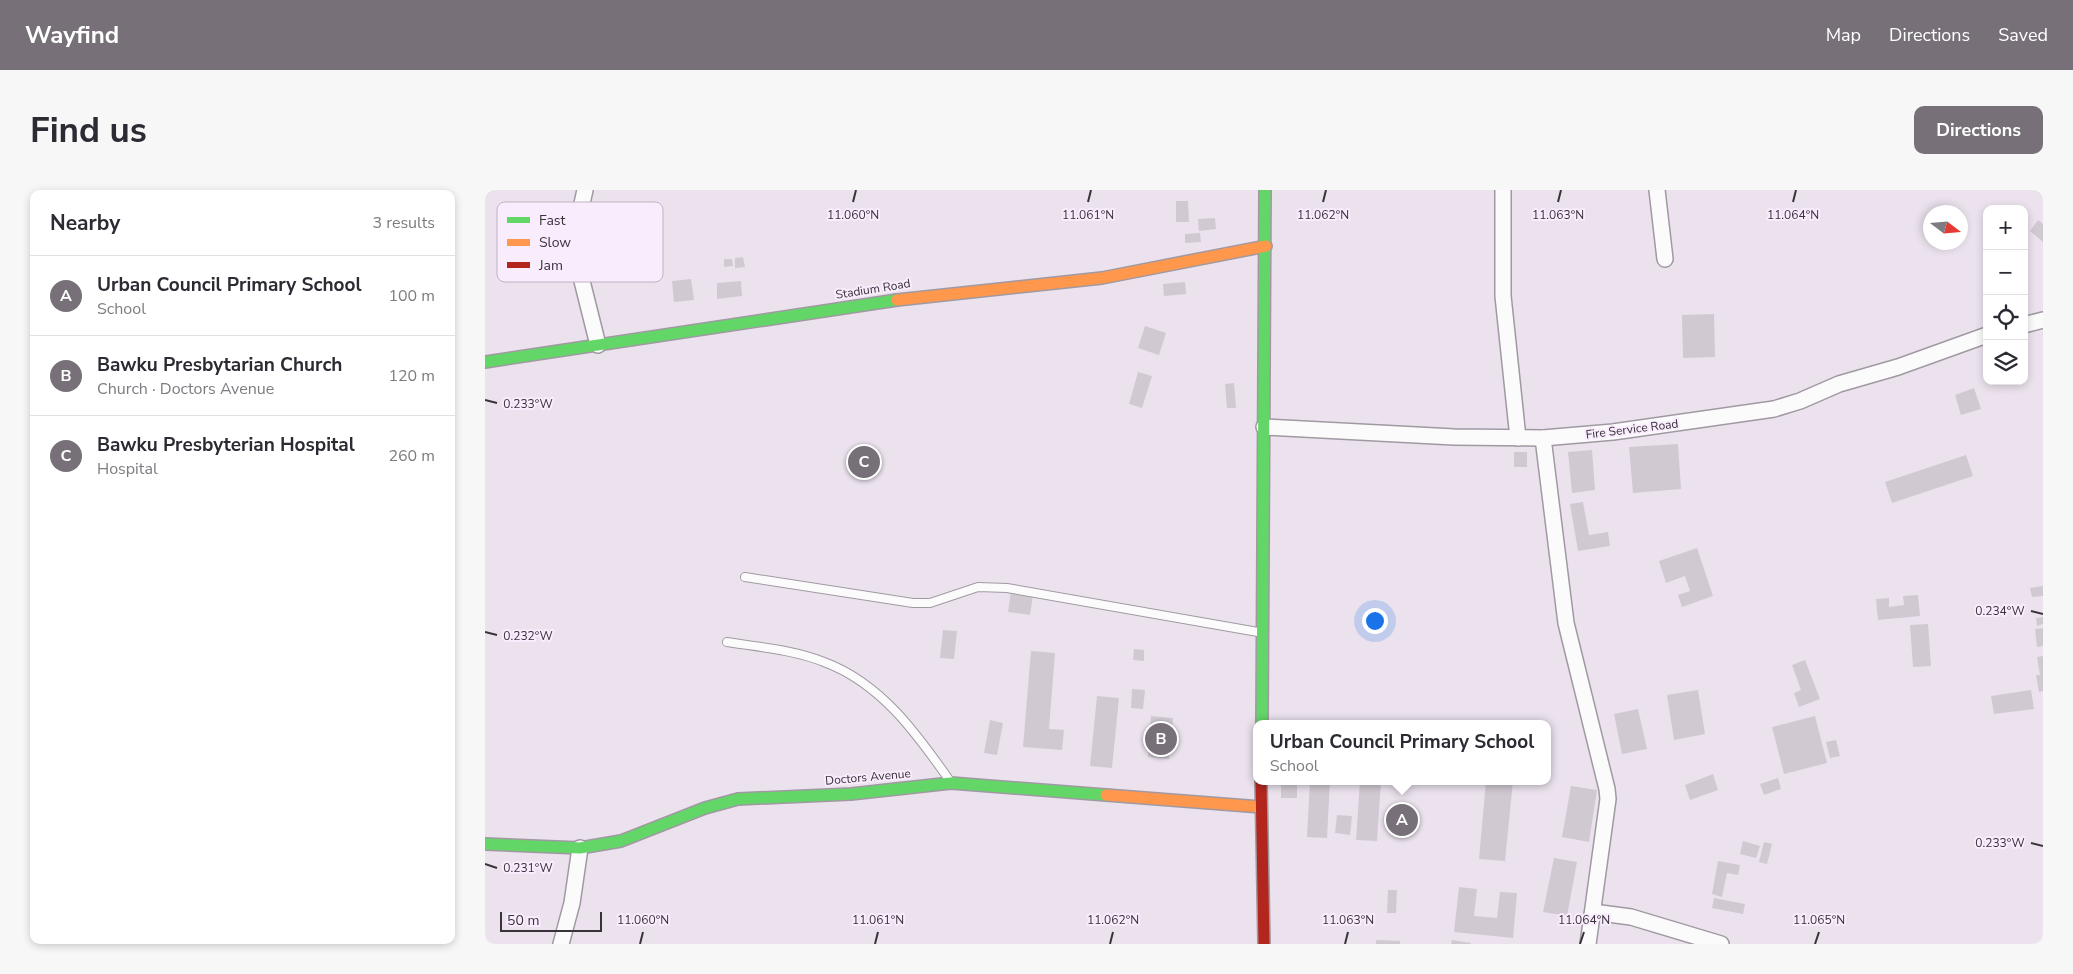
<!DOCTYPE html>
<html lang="en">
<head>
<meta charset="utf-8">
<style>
  body { margin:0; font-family:"Nunito Sans",sans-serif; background:#f7f7f7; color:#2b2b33 }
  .controls { position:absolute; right:15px; top:15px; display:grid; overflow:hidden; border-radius:10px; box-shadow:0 2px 8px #0003 }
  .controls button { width:45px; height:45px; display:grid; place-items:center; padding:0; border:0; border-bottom:1px solid #e1e1e2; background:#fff; color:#2b2b33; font:25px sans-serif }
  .compass { position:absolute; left:1438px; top:15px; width:45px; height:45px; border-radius:50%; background:#fff; box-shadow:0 2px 8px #0003; rotate:106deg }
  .scale { position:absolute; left:15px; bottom:12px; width:102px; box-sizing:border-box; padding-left:5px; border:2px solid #383239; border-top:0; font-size:14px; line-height:18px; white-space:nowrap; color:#383239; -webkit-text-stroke:4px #f9ecfd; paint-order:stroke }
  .you { position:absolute; left:889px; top:430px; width:18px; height:18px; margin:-12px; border:4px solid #fff; border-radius:50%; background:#1a73e8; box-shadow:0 0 0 8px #1a73e833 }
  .badge { display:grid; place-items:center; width:32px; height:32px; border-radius:50%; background:#777078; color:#fff; font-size:16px; font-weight:700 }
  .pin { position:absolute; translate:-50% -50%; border:2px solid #fff; box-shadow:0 1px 5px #0006 }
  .popup { position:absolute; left:768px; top:530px; width:298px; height:65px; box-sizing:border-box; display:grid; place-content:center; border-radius:10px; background:#fff; filter:drop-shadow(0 1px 4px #0005); font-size:16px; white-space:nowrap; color:#7c7c81 }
  .popup b { font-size:19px; color:#2b2b33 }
  .popup::after { content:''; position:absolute; left:50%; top:100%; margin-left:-10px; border:10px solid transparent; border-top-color:#fff }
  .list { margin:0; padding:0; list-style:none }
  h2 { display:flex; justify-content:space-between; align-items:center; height:65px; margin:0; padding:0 20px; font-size:21px }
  h2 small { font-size:16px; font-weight:400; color:#7c7c81 }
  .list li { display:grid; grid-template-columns:32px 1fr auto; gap:15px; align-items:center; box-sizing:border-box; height:80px; padding:0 20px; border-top:1px solid #e1e1e2 }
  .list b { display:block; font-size:19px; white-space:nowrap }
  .list p { margin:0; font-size:16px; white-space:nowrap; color:#7c7c81 }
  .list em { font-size:16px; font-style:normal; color:#7c7c81 }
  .icon { flex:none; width:28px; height:28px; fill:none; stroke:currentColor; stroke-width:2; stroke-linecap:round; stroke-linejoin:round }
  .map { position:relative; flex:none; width:1558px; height:754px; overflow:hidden; border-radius:10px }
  header { display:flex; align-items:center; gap:30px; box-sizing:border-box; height:70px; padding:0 25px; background:#777078; color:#fff }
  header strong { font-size:24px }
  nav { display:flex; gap:28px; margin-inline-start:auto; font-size:18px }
  .intro { display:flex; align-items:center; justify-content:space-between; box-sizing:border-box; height:120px; padding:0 30px }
  h1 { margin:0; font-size:35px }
  .button { padding:12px 22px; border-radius:10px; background:#777078; color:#fff; font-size:18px; font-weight:700 }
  main { display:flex; gap:30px; padding:0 30px }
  aside { flex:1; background:#fff; border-radius:10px; box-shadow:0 2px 8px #0003 }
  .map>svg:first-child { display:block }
  .building { fill:#d0c9d2 }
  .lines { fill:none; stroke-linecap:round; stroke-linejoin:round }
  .lane-casing { stroke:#a099a2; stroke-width:10 }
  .street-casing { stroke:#a099a2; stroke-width:18 }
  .fast-casing { stroke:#a099a2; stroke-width:14 }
  .slow-casing { stroke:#a099a2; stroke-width:14 }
  .jam-casing { stroke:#a099a2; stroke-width:14 }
  .lane { stroke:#fcfbfc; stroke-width:8 }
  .street { stroke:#fcfbfc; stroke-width:15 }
  .fast { stroke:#63d668; stroke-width:11 }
  .slow { stroke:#ff974d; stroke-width:11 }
  .jam { stroke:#b3261e; stroke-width:11 }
  .ticks { fill:none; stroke:#383239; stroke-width:2 }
  .labels { text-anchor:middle; stroke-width:4; stroke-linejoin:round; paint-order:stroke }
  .street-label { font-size:12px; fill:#383239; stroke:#f9ecfd }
  .key { fill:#f9ecfd; stroke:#bfb4c2; stroke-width:1 }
  .key-label { font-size:14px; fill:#383239 }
  .ticks-label { font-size:12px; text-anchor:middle; fill:#383239; stroke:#f9ecfd; stroke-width:4; stroke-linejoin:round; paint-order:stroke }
</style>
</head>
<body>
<header>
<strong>Wayfind</strong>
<nav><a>Map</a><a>Directions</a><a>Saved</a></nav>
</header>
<div class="intro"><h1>Find us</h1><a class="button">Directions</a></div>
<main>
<aside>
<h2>Nearby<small>3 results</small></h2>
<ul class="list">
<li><span class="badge">A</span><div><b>Urban Council Primary School</b><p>School</p></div><em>100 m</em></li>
<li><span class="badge">B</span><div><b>Bawku Presbytarian Church</b><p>Church · Doctors Avenue</p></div><em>120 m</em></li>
<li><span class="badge">C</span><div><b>Bawku Presbyterian Hospital</b><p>Hospital</p></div><em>260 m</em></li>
</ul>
</aside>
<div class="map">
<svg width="1558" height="754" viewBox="0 0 1558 754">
  <rect width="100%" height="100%" fill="#ebe2ee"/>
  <g class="building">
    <polygon points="691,11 703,11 704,32 691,32"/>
    <polygon points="730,28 731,39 714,41 713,29"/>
    <polygon points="1553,30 1558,34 1558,52 1545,41"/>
    <polygon points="715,43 716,52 700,53 700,44"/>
    <polygon points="258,67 260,77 250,78 250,68"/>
    <polygon points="239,69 247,69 248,76 239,77"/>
    <polygon points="206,89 209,110 189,112 187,91"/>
    <polygon points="256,91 257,106 232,109 232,93"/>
    <polygon points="700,92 701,104 679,106 678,94"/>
    <polygon points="1229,124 1230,167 1198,168 1197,125"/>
    <polygon points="660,136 681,143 674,165 653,158"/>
    <polygon points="653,182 667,186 657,218 644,214"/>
    <polygon points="749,193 751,218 742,218 740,194"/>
    <polygon points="1489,198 1496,219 1476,225 1470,205"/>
    <polygon points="1193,254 1196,299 1148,303 1144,257"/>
    <polygon points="1107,260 1110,300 1087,303 1083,262"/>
    <rect x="1029" y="262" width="13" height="15"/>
    <polygon points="1481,265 1488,286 1407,313 1400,292"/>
    <polygon points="1098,312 1104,345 1123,342 1125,356 1093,361 1085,314"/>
    <polygon points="1212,358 1228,406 1197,417 1193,405 1205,401 1200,386 1181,393 1174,371"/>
    <polygon points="1558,396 1558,406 1547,407 1545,398"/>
    <polygon points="526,401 548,405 545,425 523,422"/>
    <polygon points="1433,405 1435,426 1393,430 1391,409 1404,408 1404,417 1419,415 1418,406"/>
    <polygon points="1558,427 1558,434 1552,436 1551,428"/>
    <polygon points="1443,434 1446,476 1428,477 1425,435"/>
    <polygon points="1558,438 1558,456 1552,457 1550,439"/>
    <polygon points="458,440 472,441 469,469 455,468"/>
    <polygon points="649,459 659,460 659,471 648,470"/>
    <polygon points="546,461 570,463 564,539 579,540 577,560 538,557"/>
    <polygon points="1558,466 1558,501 1554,502 1551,485 1555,485 1552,467"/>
    <polygon points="1320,470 1335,509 1314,517 1309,503 1316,500 1307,475"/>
    <polygon points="647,499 660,500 658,519 646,518"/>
    <polygon points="1213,500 1220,544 1189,550 1182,505"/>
    <polygon points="1546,500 1549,519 1509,524 1506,506"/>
    <polygon points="612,506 634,508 627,578 605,576"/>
    <polygon points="1153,519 1162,559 1137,564 1129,524"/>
    <polygon points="666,526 688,528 684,569 663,567"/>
    <polygon points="1330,526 1342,573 1299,584 1287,537"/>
    <polygon points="505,530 518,533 512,565 499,563"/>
    <polygon points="1351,550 1355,566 1345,568 1341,552"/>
    <polygon points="1228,584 1233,600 1205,610 1200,595"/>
    <polygon points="1293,588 1296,599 1279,605 1275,594"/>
    <rect x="796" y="591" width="16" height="17"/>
    <polygon points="825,591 845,591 842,648 822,647"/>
    <polygon points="875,591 896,591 892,651 871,650"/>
    <polygon points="1001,591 1028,591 1020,671 994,669"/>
    <polygon points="1086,596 1112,600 1104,652 1077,647"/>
    <polygon points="852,625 867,626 865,645 850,643"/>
    <polygon points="1258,651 1275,656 1271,668 1255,664"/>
    <polygon points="1279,652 1287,654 1282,674 1274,672"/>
    <polygon points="1069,668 1092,672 1082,726 1058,722"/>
    <polygon points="1233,671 1255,675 1253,685 1242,683 1237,707 1227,704"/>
    <polygon points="974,697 992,699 989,726 1012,728 1015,702 1032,703 1028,748 969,742"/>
    <polygon points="903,700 912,700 911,723 902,723"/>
    <polygon points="1229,708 1260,714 1258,724 1227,718"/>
    <polygon points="891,750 915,751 915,754 891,754"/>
    <polygon points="967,750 986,753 986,754 966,754"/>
  </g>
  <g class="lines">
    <g class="lane-casing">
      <g id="lane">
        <polyline points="260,387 428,413 445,413 493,397 522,398 773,442"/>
        <path d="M242,452C274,457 309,460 339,472C396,493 432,544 465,591"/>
      </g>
    </g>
    <g class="street-casing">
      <g id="street">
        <polyline points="100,0 90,45 91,67 113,155"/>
        <polyline points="1018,0 1018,106 1033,248"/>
        <polyline points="1172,0 1180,69"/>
        <polyline points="1539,135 1558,130"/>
        <polyline points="779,237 969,247 1058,248 1128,242 1289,219 1315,211 1354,194 1413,177 1502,145"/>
        <polyline points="1058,248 1081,433 1122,599 1123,609 1103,754"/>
        <polyline points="1108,722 1146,727 1236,754"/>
        <polyline points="76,754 87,713 95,658"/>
      </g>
    </g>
    <g class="fast-casing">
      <g id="fast">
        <polyline points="0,172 412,110"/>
        <polyline points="777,534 780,0"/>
        <polyline points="0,654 95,658 136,651 220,618 253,609 366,604 466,593 621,605"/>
      </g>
    </g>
    <g class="slow-casing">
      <g id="slow">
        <polyline points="412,110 617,88 781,56"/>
        <polyline points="621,605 776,617"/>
      </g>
    </g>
    <g class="jam-casing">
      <polyline id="jam" points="776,591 779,754"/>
    </g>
    <use href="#lane" class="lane"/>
    <use href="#street" class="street"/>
    <use href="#fast" class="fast"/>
    <use href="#slow" class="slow"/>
    <use href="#jam" class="jam"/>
  </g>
  <path class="ticks" d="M368,12L371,0M603,12L606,0M838,12L841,0M1073,12L1076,0M1308,12L1311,0M0,210L12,213M1546,421L1558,424M0,442L12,445M1546,653L1558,656M0,674L12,678M155,754L158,742M390,754L393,742M625,754L628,742M860,754L863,742M1095,754L1099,742M1330,754L1334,742"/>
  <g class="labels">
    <g class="street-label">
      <text transform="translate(388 99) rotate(-9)" y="4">Stadium Road</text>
      <text transform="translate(1147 239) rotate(-7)" y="4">Fire Service Road</text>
      <text transform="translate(383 587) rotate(-5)" y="4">Doctors Avenue</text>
    </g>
  </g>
  <rect x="12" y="12" width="166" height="80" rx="8" class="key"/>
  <rect x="22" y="27" width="23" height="6" fill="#63d668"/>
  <rect x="22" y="49" width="23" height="7" fill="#ff974d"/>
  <rect x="22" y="72" width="23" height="6" fill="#b3261e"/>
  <g class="key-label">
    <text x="54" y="35">Fast</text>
    <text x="54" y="57">Slow</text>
    <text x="54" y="80">Jam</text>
  </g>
  <g class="ticks-label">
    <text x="368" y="29">11.060°N</text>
    <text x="603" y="29">11.061°N</text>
    <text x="838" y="29">11.062°N</text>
    <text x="1073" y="29">11.063°N</text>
    <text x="1308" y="29">11.064°N</text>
    <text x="43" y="218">0.233°W</text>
    <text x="1515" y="425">0.234°W</text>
    <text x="43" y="450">0.232°W</text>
    <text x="1515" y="657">0.233°W</text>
    <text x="43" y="682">0.231°W</text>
    <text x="158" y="734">11.060°N</text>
    <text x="393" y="734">11.061°N</text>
    <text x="628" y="734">11.062°N</text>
    <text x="863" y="734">11.063°N</text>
    <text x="1099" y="734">11.064°N</text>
    <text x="1334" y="734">11.065°N</text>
  </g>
</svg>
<div class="controls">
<button>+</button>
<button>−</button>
<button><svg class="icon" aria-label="locate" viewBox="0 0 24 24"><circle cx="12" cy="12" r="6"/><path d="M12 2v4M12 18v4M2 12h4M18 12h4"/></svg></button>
<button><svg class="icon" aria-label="layers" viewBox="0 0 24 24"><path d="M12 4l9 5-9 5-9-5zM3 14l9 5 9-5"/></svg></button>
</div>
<svg class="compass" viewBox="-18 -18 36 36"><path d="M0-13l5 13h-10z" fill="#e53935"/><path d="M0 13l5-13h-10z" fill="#7c7c81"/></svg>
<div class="scale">50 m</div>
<div class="you"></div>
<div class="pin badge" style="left:917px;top:630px">A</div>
<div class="popup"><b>Urban Council Primary School</b>School</div>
<div class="pin badge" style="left:676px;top:549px">B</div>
<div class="pin badge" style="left:379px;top:272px">C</div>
</div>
</main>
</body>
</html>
